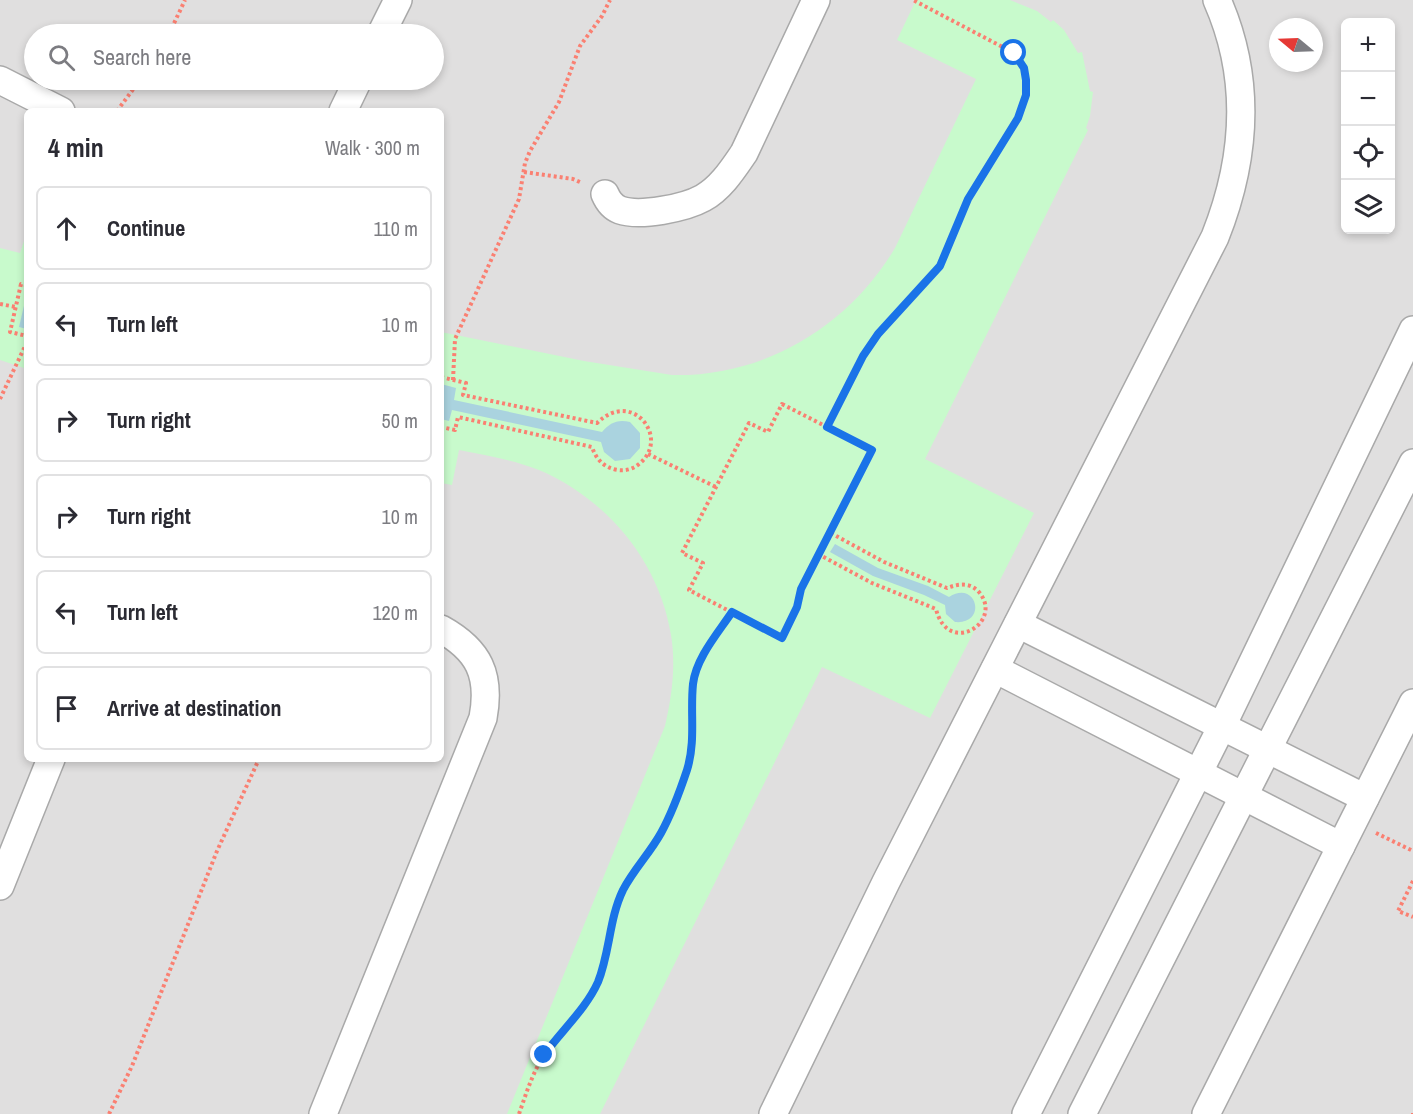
<!DOCTYPE html>
<html lang="en">
<head>
<meta charset="utf-8">
<style>
  body { margin:0; font-family:"Archivo Narrow",sans-serif; background:#f2f2f3; color:#2b2b33 }
  .controls { position:absolute; right:18px; top:18px; display:grid; overflow:hidden; border-radius:9px; box-shadow:0 3px 9px #0003 }
  .controls button { width:54px; height:54px; display:grid; place-items:center; padding:0; border:0; border-bottom:2px solid #e1e1e2; background:#fff; color:#2b2b33; font:30px sans-serif }
  .compass { position:absolute; left:1269px; top:18px; width:54px; height:54px; border-radius:50%; background:#fff; box-shadow:0 3px 9px #0003; rotate:289deg }
  .stop { position:absolute; width:18px; height:18px; margin:-14px; border:4px solid #1a73e8; border-radius:50%; background:#fff }
  .stop.end { background:#1a73e8; border-color:#fff; box-shadow:0 2px 6px #0008 }
  .list { margin:0; padding:0; list-style:none }
  h2 { display:flex; justify-content:space-between; align-items:center; height:78px; margin:0; padding:0 24px; font-size:26px }
  h2 small { font-size:20px; font-weight:400; color:#7c7c81 }
  .list li { display:grid; grid-template-columns:39px 1fr auto; gap:18px; align-items:center; box-sizing:border-box; height:84px; margin:0 12px 12px; padding:0 12px; border:2px solid #e1e1e2; border-radius:9px }
  .list b { display:block; font-size:22px; white-space:nowrap }
  .list em { font-size:20px; font-style:normal; color:#7c7c81 }
  .icon { flex:none; width:33px; height:33px; fill:none; stroke:currentColor; stroke-width:2; stroke-linecap:round; stroke-linejoin:round }
  .map { position:relative; flex:none; width:1413px; height:1114px; overflow:hidden }
  .search { position:absolute; background:#fff; box-shadow:0 3px 9px #0003; left:24px; top:24px; width:420px; height:66px; display:flex; align-items:center; gap:15px; box-sizing:border-box; padding:0 21px; border-radius:33px; color:#7c7c81; font-size:22px }
  .panel { position:absolute; background:#fff; box-shadow:0 3px 9px #0003; left:24px; top:108px; width:420px; height:654px; border-radius:9px }
  .map>svg:first-child { display:block }
  .residential { fill:#e0dfdf; fill-rule:evenodd }
  .park { fill:#c8facc }
  .water { fill:#aad3df }
  .lines { fill:none; stroke-linecap:round; stroke-linejoin:round }
  .minor-casing { stroke:#a9a9a9; stroke-width:30 }
  .path { stroke:#fa8072; stroke-width:4; stroke-dasharray:3 3; stroke-linecap:butt }
  .minor { stroke:#fff; stroke-width:27 }
  .route { stroke:#1a73e8; stroke-width:8 }
</style>
</head>
<body>
<div class="map">
<svg width="1413" height="1114" viewBox="0 0 1413 1114">
  <rect width="100%" height="100%" fill="#f2efe9"/>
  <path class="residential" d="M0,0H1413V1114H0ZM1346,22H1390V230H1346ZM1278,27H1314V63H1278ZM34,34H434V80H34ZM27,111H441V759H27Z"/>
  <g class="park">
    <path d="M916,0H1010L1037,11L1051,22L1053,20L1064,30L1078,53L1082,52L1090,91L1093,92L1090,116L1086,128L1088,130L925,459L1034,513L930,718L822,667L600,1114H507L665,726C672,696 676,665 671,635C659,561 607,499 539,470C513,460 486,455 459,450L452,485L441,483V332L584,361L672,375C764,377 848,327 895,248L976,79L897,40Z"/>
    <polygon points="27,232 27,369 0,360 0,248 20,253"/>
  </g>
  <g class="water">
    <polygon points="27,293 27,329 19,327"/>
    <path d="M441,384L456,388L454,400L602,432C610,423 617,419 630,422L640,433V448L630,459L615,461L604,452L601,442L452,410L449,421L441,419Z"/>
    <path d="M835,544L878,568L928,586L949,597C977,579 988,625 955,622L946,614L945,605L924,595L873,576L830,552Z"/>
  </g>
  <g class="lines">
    <g class="minor-casing">
      <g id="minor">
        <polyline points="381,34 398,0"/>
        <polyline points="0,80 61,111"/>
        <polyline points="343,111 358,80"/>
        <path d="M605,194C608,201 612,207 620,210C640,217 685,208 703,198C721,188 733,169 744,153L816,0"/>
        <polyline points="1018,624 1365,798"/>
        <polyline points="995,669 1341,846"/>
        <polyline points="0,886 51,759"/>
        <path d="M323,1114L483,718C491,675 479,650 441,629"/>
        <path d="M773,1114L886,882L1215,237C1246,159 1252,79 1217,0"/>
        <polyline points="1026,1114 1222,726 1413,330"/>
        <polyline points="1082,1114 1413,463"/>
        <polyline points="1206,1114 1413,703"/>
      </g>
    </g>
    <g class="path">
      <polyline points="169,34 185,0"/>
      <polyline points="117,111 140,80"/>
      <polyline points="524,172 573,179 582,183"/>
      <polyline points="27,285 21,284 10,332 27,336"/>
      <polyline points="0,304 16,307"/>
      <path d="M441,377L466,383L463,395L597,423C633,388 671,439 639,464C633,469 626,471 618,470C604,468 596,459 592,447L458,417L455,430L441,427"/>
      <polyline points="453,380 455,339 519,199 525,163 530,151 559,102 580,46 602,16 610,0"/>
      <polyline points="0,399 27,342"/>
      <polygon points="782,404 872,450 801,589 797,607 781,638 689,590 703,563 682,553 749,423 768,432"/>
      <path d="M827,427C843,396 857,364 877,335C894,310 920,293 938,268C953,247 957,220 969,198C976,183 985,168 994,155C1013,126 1046,86 1014,53L913,0"/>
      <polyline points="648,454 716,487"/>
      <path d="M818,554L872,583L936,609C948,658 1006,621 978,591C969,582 958,584 947,588L884,562L829,532"/>
      <polyline points="1376,833 1413,851"/>
      <polyline points="1413,881 1398,911 1413,917"/>
      <polyline points="109,1114 132,1066 217,851 259,759"/>
      <path d="M519,1114C526,1094 532,1074 544,1055C560,1030 585,1010 597,982C610,953 609,919 623,890C638,860 662,836 675,804C684,782 692,758 693,734C694,717 690,696 694,679C700,655 718,633 732,612"/>
      <polyline points="1413,1114 1413,1113"/>
    </g>
    <use href="#minor" class="minor"/>
  </g>
  <g class="lines">
    <path class="route" d="M544,1055C561,1031 586,1009 598,982C610,952 609,919 623,890C634,869 650,853 661,833C672,813 680,791 687,770C696,741 690,713 693,684C696,658 718,633 732,612L782,638L797,607L801,589L872,450L827,427L863,356L878,334L940,266L968,199L1018,118L1026,95V80L1024,68L1014,53"/>
  </g>
</svg>
<div class="controls">
<button>+</button>
<button>−</button>
<button><svg class="icon" aria-label="locate" viewBox="0 0 24 24"><circle cx="12" cy="12" r="6"/><path d="M12 2v4M12 18v4M2 12h4M18 12h4"/></svg></button>
<button><svg class="icon" aria-label="layers" viewBox="0 0 24 24"><path d="M12 4l9 5-9 5-9-5zM3 14l9 5 9-5"/></svg></button>
</div>
<svg class="compass" viewBox="-18 -18 36 36"><path d="M0-13l5 13h-10z" fill="#e53935"/><path d="M0 13l5-13h-10z" fill="#7c7c81"/></svg>
<div class="stop" style="left:1014px;top:53px"></div>
<div class="stop end" style="left:544px;top:1055px"></div>
<div class="search"><svg class="icon" aria-label="search" viewBox="0 0 24 24"><circle cx="10" cy="10" r="6"/><path d="M15 15l6 6"/></svg>Search here</div>
<section class="panel">
<h2>4 min<small>Walk · 300 m</small></h2>
<ul class="list">
<li><svg class="icon" aria-label="ahead" viewBox="0 0 24 24"><path d="M12 20V5M6 11l6-6 6 6"/></svg><div><b>Continue</b></div><em>110 m</em></li>
<li><svg class="icon" aria-label="left" viewBox="0 0 24 24"><path d="M17 20v-9H6M10 6l-5 5 5 5"/></svg><div><b>Turn left</b></div><em>10 m</em></li>
<li><svg class="icon" aria-label="right" viewBox="0 0 24 24"><path d="M7 20v-9h11M14 6l5 5-5 5"/></svg><div><b>Turn right</b></div><em>50 m</em></li>
<li><svg class="icon" aria-label="right" viewBox="0 0 24 24"><path d="M7 20v-9h11M14 6l5 5-5 5"/></svg><div><b>Turn right</b></div><em>10 m</em></li>
<li><svg class="icon" aria-label="left" viewBox="0 0 24 24"><path d="M17 20v-9H6M10 6l-5 5 5 5"/></svg><div><b>Turn left</b></div><em>120 m</em></li>
<li><svg class="icon" aria-label="arrive" viewBox="0 0 24 24"><path d="M6 21V4h12l-3 4 3 4H6"/></svg><div><b>Arrive at destination</b></div></li>
</ul>
</section>
</div>
</body>
</html>
